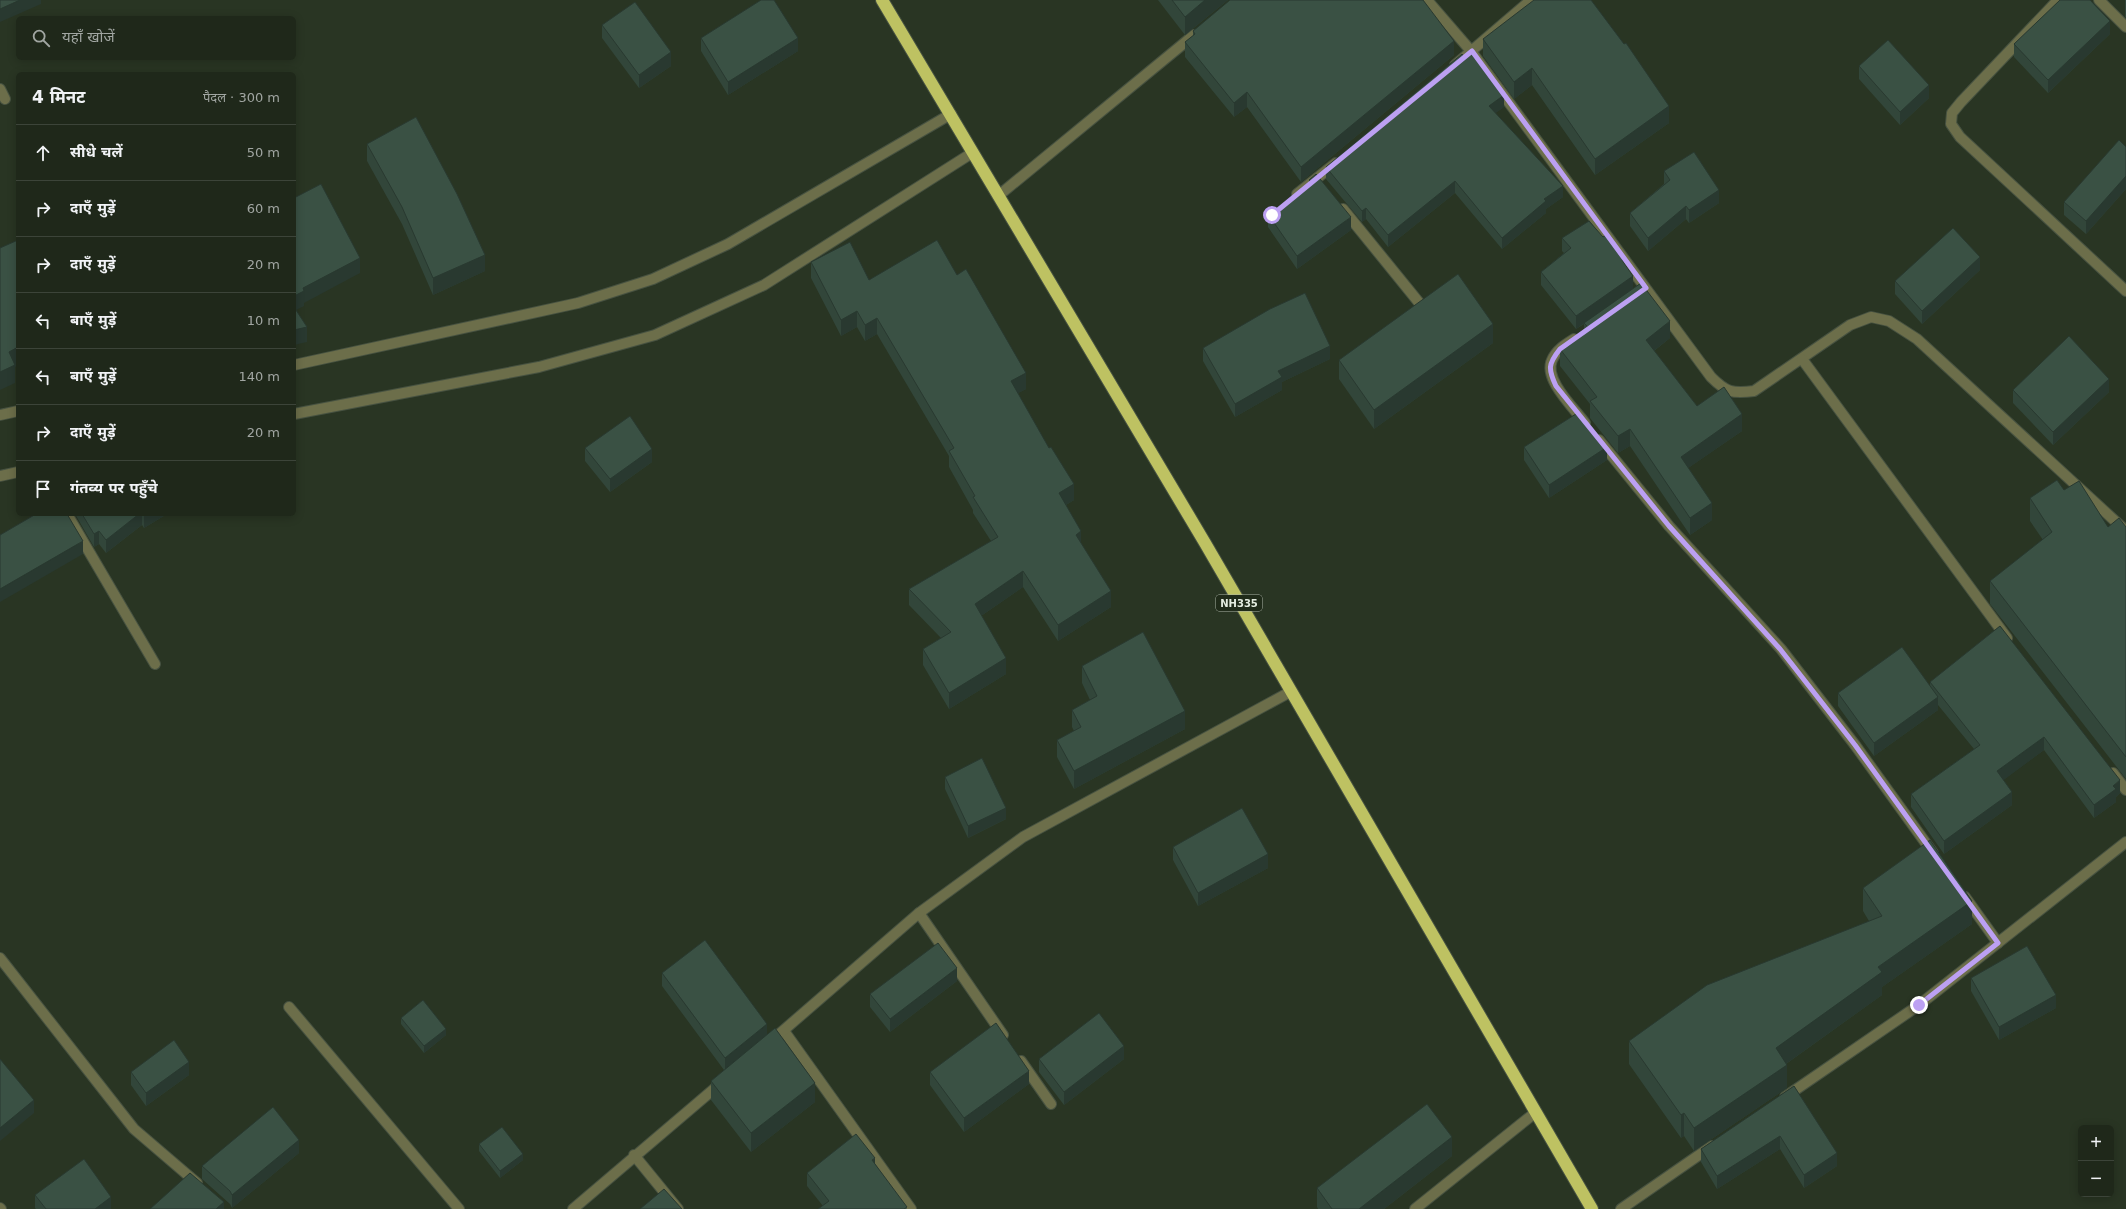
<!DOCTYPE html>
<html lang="hi">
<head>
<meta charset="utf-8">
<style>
  body { margin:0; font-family:"DejaVu Sans","Noto Sans Devanagari",sans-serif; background:#273023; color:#f1f3f6 }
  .controls { position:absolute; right:12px; bottom:12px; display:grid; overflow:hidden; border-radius:6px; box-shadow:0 2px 10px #0003 }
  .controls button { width:36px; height:36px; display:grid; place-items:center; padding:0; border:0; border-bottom:1px solid #3c4439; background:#1f281a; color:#f1f3f6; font:20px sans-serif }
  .stop { position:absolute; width:12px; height:12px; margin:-9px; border:3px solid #bca0f2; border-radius:50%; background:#fff }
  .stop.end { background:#bca0f2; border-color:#fff; box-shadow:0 1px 4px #0008 }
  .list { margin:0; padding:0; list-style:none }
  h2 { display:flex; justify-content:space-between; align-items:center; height:52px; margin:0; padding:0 16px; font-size:17px }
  h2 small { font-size:13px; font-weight:400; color:#a1a6a2 }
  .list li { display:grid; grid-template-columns:26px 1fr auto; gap:12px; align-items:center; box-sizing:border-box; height:56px; padding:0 16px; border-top:1px solid #3c4439 }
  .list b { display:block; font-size:15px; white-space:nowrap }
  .list em { font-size:13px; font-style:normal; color:#a1a6a2 }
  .icon { flex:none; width:22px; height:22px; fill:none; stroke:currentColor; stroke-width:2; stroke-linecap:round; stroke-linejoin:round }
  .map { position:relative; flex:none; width:2126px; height:1209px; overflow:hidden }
  .search { position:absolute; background:#1f281a; box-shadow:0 2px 10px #0003; left:16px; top:16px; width:280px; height:44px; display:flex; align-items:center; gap:10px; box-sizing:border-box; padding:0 14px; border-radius:6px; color:#a1a6a2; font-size:15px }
  .panel { position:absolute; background:#1f281a; box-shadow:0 2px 10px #0003; left:16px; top:72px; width:280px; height:444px; border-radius:6px }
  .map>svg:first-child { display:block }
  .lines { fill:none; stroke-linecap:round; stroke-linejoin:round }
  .lane-casing { stroke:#475241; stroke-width:12 }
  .street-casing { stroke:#475241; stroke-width:12 }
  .highway-casing { stroke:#475241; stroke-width:14 }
  .lane { stroke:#6c6e4a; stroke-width:10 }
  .street { stroke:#6c6e4a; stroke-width:10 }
  .highway { stroke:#bec262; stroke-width:12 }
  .wall { fill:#32463a }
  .shaded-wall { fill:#293930 }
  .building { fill:#3a5144; stroke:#293930 }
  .route { stroke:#bca0f2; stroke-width:5 }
  .labels { text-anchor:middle; stroke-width:4; stroke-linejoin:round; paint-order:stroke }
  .shield { fill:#202b1a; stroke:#a9b2a5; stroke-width:1 }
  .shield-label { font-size:10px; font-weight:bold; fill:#e4ece0 }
</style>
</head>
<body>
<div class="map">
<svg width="2126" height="1209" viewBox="0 0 2126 1209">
  <rect width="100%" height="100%" fill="#293523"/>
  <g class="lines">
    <g class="lane-casing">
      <polyline id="lane" points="1415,1209 1536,1112"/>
    </g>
    <g class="street-casing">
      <g id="street">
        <path d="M1427,0L1471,51L1711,377C1726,392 1732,394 1754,391L1850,325L1871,317L1889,321L1917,339L2126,531"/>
        <polyline points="2058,0 1961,102 1952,113 1951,124 1960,137 2126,291"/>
        <polyline points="2099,0 2126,27"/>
        <polyline points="1455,65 1531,0"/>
        <polyline points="0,89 5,99"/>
        <polyline points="1297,194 1336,163"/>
        <polyline points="998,196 1194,35"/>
        <polyline points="1343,209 1425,310"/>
        <path d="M1574,339C1566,344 1556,350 1552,360C1543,379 1574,408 1585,423"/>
        <polyline points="1802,359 2007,638"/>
        <polyline points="294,365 578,303 653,279 728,244 951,114"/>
        <polyline points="294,414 539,367 655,335 764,285 972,153"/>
        <polyline points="0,415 18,411"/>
        <polyline points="1599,440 1669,526 1781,649 1855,745 1933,853"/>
        <polyline points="0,476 18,472"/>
        <polyline points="67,514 155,664"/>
        <polyline points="2113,773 2126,790"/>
        <polyline points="1965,897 1998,943"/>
        <polyline points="919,913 1003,1035"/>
        <polyline points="0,958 134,1129 197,1183"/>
        <polyline points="289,1007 459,1209"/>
        <polyline points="784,1031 911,1209"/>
        <polyline points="770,1042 919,913 1023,837 1290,692"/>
        <polyline points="1021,1061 1051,1104"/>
        <polyline points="1785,1097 1919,1005 2126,842"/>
        <polyline points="634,1155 678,1209"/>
        <polyline points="0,1208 1,1209"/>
        <polyline points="573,1209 721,1083"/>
        <polyline points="1621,1209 1712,1146"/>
      </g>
    </g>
    <g class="highway-casing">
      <polyline id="highway" points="882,0 1205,543 1592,1209"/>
    </g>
    <use href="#lane" class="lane"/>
    <use href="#street" class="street"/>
    <use href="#highway" class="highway"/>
  </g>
  <g class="wall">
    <polygon points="1158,0 1228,0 1185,35"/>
    <polygon points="2125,0 2126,0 2126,18 2125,17"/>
    <polygon points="602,25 671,66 639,88 602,38"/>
    <polygon points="1193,31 1454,55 1301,182 1247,107 1234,117 1185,57 1185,42 1193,36"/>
    <polygon points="2110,34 2048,93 2014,57 2014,44"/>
    <polygon points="701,38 798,51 728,95 701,51"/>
    <polygon points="1483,39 1669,123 1595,175 1532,85 1514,99 1483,56"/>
    <polygon points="1859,66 1929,98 1900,125 1859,79"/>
    <polygon points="1504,107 1495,113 1563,197 1546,209 1546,213 1502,249 1455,193 1388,247 1366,219 1362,222 1326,179 1326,167"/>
    <polygon points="367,144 485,271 433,295 402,224 367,161"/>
    <polygon points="2126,147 2126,189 2086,234 2064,215 2064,202"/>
    <polygon points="1664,171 1719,203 1689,223 1686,219 1648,251 1630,226 1630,213 1664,184"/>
    <polygon points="1309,180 1351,230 1297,269 1268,227 1268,214 1309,185"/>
    <polygon points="1562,238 1624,264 1633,288 1670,338 1654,351 1697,406 1742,431 1688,468 1712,520 1690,535 1630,446 1618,453 1590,418 1590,404 1560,366 1560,349 1584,330 1584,324 1576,329 1541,285 1541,272 1564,253 1562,251"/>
    <polygon points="811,262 869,280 957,275 1026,389 1018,393 1074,500 1066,505 1081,543 1111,607 1058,641 1023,587 981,616 1006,674 949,709 923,665 923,649 941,638 909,605 909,589 991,541 973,513 973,510 949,467 949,456 877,334 865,341 857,327 841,336 811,278"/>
    <polygon points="1980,270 1922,324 1895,294 1895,281"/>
    <polygon points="1493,343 1374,429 1339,379 1339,360"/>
    <polygon points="1203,348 1330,359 1282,382 1282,390 1235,417 1203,361"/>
    <polygon points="2013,390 2109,392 2053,445 2013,403"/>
    <polygon points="1524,447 1607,460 1549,498 1524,460"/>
    <polygon points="585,448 652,462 610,492 585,461"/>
    <polygon points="2064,490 2108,527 2126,527 2126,779 1990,604 1990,581 2043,540 2030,521 2030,498"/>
    <polygon points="75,514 167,514 144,528 142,525 106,553 99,544 94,547"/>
    <polygon points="2000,626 2120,793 2116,797 2116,802 2094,818 2044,750 2003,780 2012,805 1944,854 1911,807 1911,794 1974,749 1938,705 1938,710 1874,756 1838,706 1838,693 1930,686 1930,682"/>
    <polygon points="1082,666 1185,729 1074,789 1057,757 1057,740 1074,731 1072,727 1072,710 1090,700 1082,683"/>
    <polygon points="945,777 1006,819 968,838 945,789"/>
    <polygon points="1173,847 1268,868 1198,906 1173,860"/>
    <polygon points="1863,888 1972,924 1882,987 1882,995 1786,1064 1787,1088 1694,1151 1684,1136 1681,1138 1629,1064 1629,1041 1869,921 1863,911"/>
    <polygon points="662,973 767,1034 815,1102 751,1152 711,1100 711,1081 724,1070 662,986"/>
    <polygon points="1971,978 2056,1008 1999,1040 1971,991"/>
    <polygon points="957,981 890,1032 870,1007 870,994"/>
    <polygon points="401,1018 446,1035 424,1053 401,1024"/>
    <polygon points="1039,1059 1124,1059 1064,1105 1039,1072"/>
    <polygon points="131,1072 189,1075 146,1106 131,1085"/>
    <polygon points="930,1072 1029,1084 964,1132 930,1085"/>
    <polygon points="1794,1086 1837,1166 1804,1188 1780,1149 1717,1189 1701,1162 1701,1149"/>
    <polygon points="479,1144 523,1160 500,1178 479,1151"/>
    <polygon points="299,1153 232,1208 230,1204 202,1179 202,1166"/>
    <polygon points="1452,1156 1384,1209 1318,1209 1317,1207 1317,1188"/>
    <polygon points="875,1164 907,1209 823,1206 807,1186 807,1173"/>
    <polygon points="35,1195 111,1209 36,1209 35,1208"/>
  </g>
  <g class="shaded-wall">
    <polygon points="20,0 41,0 41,4 0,22 0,9"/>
    <polygon points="1205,0 1228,0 1185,35 1185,17"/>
    <polygon points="2110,21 2110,34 2048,93 2048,80"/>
    <polygon points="798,38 798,51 728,95 728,82"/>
    <polygon points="1454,41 1454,55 1301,182 1301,167"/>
    <polygon points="671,52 671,66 639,88 639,75"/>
    <polygon points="1532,68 1532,85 1514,99 1514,82"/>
    <polygon points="1929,85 1929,98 1900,125 1900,112"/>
    <polygon points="1247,92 1247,107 1234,117 1234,103"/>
    <polygon points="1504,95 1504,107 1489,118 1489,106"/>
    <polygon points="1669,106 1669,123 1595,175 1595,159"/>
    <polygon points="2126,176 2126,189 2086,234 2086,221"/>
    <polygon points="1455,181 1455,193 1388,247 1388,235"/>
    <polygon points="1563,186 1563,197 1546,209 1546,213 1502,249 1502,238 1544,199"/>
    <polygon points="1719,190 1719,203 1689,223 1689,210"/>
    <polygon points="1686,206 1686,219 1648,251 1648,238"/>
    <polygon points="1366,208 1366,219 1362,222 1362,211"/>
    <polygon points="1351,217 1351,230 1297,269 1297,256"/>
    <polygon points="485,255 485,271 433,295 433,278"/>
    <polygon points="1624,257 1624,270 1622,260"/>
    <polygon points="1980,257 1980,270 1922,324 1922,311"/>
    <polygon points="360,258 360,273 304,303 304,306 294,311 294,296 303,288"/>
    <polygon points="1633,276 1633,289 1576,329 1576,316"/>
    <polygon points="857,311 857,327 841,336 841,320"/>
    <polygon points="877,318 877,334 865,341 865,325"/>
    <polygon points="1670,321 1670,338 1646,357 1646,340"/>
    <polygon points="1493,324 1493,343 1374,429 1374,410"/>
    <polygon points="307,327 307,342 294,345 294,330"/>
    <polygon points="1330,346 1330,359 1282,382 1282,390 1235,417 1235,404 1278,371"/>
    <polygon points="18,347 18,365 15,367 15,383 0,390 0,372 9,352"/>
    <polygon points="1026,373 1026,389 1011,397 1011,381"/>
    <polygon points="2109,379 2109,392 2053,445 2053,432"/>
    <polygon points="1742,414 1742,431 1681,473 1681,457"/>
    <polygon points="1630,429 1630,446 1618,453 1618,436"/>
    <polygon points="1607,447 1607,460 1549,498 1549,485"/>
    <polygon points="652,449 652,462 610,492 610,479"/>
    <polygon points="1074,484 1074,500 1059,509 1059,493"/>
    <polygon points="1712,503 1712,520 1690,535 1690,518"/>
    <polygon points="139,514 142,514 142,525 106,553 106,540"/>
    <polygon points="146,514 167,514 144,528 144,515"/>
    <polygon points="99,531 99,544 94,547 94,534"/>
    <polygon points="1081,531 1081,547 1076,535"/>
    <polygon points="83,541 83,554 0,602 0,589"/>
    <polygon points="1023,571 1023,587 975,620 975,604"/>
    <polygon points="1111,591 1111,607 1058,641 1058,625"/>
    <polygon points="1006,658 1006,674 949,709 949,693"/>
    <polygon points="1938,697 1938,710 1874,756 1874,743"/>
    <polygon points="1185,711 1185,729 1074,789 1074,771"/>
    <polygon points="2044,737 2044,750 1997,785 1997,771"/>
    <polygon points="2120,780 2120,793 2116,797 2116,802 2094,818 2094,805 2113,786"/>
    <polygon points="2012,792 2012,805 1944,854 1944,841"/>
    <polygon points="1006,808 1006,819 968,838 968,826"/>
    <polygon points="1268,854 1268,868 1198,906 1198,893"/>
    <polygon points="1972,901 1972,924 1882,987 1882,995 1776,1071 1776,1048 1878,967"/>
    <polygon points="957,968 957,981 890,1032 890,1019"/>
    <polygon points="2056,995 2056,1008 1999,1040 1999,1027"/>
    <polygon points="767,1024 767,1037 725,1071 725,1058"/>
    <polygon points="446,1029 446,1035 424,1053 424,1046"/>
    <polygon points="1124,1046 1124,1059 1064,1105 1064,1092"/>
    <polygon points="189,1062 189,1075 146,1106 146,1093"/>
    <polygon points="1787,1065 1787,1088 1694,1151 1694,1128"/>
    <polygon points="1029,1071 1029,1084 964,1132 964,1118"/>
    <polygon points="815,1083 815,1102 751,1152 751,1133"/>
    <polygon points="34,1100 34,1113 0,1141 0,1128"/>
    <polygon points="1684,1113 1684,1136 1681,1138 1681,1115"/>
    <polygon points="1780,1136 1780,1149 1717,1189 1717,1176"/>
    <polygon points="1452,1137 1452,1156 1384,1209 1359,1209"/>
    <polygon points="299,1140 299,1153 232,1208 232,1195"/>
    <polygon points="1837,1153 1837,1166 1804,1188 1804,1175"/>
    <polygon points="523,1154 523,1160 500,1178 500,1171"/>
    <polygon points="875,1158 875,1171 872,1160"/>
    <polygon points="111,1197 111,1209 95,1209"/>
    <polygon points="224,1202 224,1209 216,1209"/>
  </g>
  <g class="building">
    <polygon points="0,0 20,0 0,9"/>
    <polygon points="761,0 774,0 798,38 728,82 701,38"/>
    <polygon points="1172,0 1205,0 1185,17"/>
    <polygon points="1230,0 1423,0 1454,41 1301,167 1247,92 1234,103 1185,42 1195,34 1193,31"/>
    <polygon points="1534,0 1591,0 1624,44 1626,43 1669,106 1595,159 1532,68 1514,82 1483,39"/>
    <polygon points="2060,0 2090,0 2110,21 2048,80 2014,44"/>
    <polygon points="635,2 671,52 639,75 602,25"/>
    <polygon points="1888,40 1929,85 1900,112 1859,66"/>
    <polygon points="1472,52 1504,95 1489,106 1563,186 1544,199 1546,201 1502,238 1455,181 1388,235 1366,208 1362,211 1326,167 1462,54 1465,58"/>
    <polygon points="416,117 457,194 485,255 433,278 402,207 367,144"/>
    <polygon points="2119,140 2126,147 2126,176 2086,221 2064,202"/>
    <polygon points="1694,152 1719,190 1689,210 1686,206 1648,238 1630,213 1670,180 1664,171"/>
    <polygon points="1316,174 1351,217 1297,256 1268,214 1312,183 1309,180"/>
    <polygon points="321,184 360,258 303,288 304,291 294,296 294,198"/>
    <polygon points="1589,221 1603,237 1607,234 1624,257 1622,260 1633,276 1576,316 1541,272 1571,248 1562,238"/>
    <polygon points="1953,228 1980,257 1922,311 1895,281"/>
    <polygon points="18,240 18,347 9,352 15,365 0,372 0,248"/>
    <polygon points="937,240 957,275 966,269 1026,373 1011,381 1049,448 1051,447 1074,484 1059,493 1081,531 1076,535 1111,591 1058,625 1023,571 975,604 1006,658 949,693 923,649 951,632 909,589 998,537 973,497 975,496 949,451 954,448 877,318 865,325 857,311 841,320 811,262 850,242 869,280"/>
    <polygon points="1458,274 1493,324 1374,410 1339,360"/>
    <polygon points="1641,283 1670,321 1646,340 1697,406 1724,387 1742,414 1681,457 1712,503 1690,518 1630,429 1618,436 1590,401 1597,397 1560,349 1588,327 1584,323"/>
    <polygon points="1305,293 1330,346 1278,371 1282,377 1235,404 1203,348 1270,309"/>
    <polygon points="294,307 307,327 294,330"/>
    <polygon points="2069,336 2109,379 2053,432 2013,390"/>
    <polygon points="1579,412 1607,447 1549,485 1524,447"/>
    <polygon points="630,416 652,449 610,479 585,448"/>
    <polygon points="2057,480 2064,490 2079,481 2108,527 2119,518 2126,527 2126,757 1990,581 2052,532 2030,498"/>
    <polygon points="36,514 67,514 83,541 0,589 0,535"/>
    <polygon points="82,514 139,514 106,540 99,531 94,534"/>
    <polygon points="2000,626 2120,780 2113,786 2116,789 2094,805 2044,737 1997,771 2012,792 1944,841 1911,794 1980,745 1930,682"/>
    <polygon points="1143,632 1185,711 1074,771 1057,740 1081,727 1072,710 1097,696 1082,666"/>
    <polygon points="1902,647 1938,697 1874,743 1838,693"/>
    <polygon points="982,758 1006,808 968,826 945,777"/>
    <polygon points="1242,808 1268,854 1198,893 1173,847"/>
    <polygon points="1930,840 1972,901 1878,967 1882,972 1776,1048 1787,1065 1694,1128 1684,1113 1681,1115 1629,1041 1707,985 1882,916 1863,888"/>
    <polygon points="705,940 767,1024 725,1058 662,973"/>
    <polygon points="938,943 957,968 890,1019 870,994"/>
    <polygon points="2027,946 2056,995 1999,1027 1971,978"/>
    <polygon points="423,1000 446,1029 424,1046 401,1018"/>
    <polygon points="1099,1013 1124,1046 1064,1092 1039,1059"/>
    <polygon points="996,1023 1029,1071 964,1118 930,1072"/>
    <polygon points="775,1028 815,1083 751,1133 711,1081"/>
    <polygon points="174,1040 189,1062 146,1093 131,1072"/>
    <polygon points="0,1059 34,1100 0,1128"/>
    <polygon points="1794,1086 1837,1153 1804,1175 1780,1136 1717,1176 1701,1149"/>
    <polygon points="1427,1104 1452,1137 1359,1209 1332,1209 1317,1188"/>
    <polygon points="273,1107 299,1140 232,1195 230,1191 202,1166"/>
    <polygon points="502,1127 523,1154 500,1171 479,1144"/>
    <polygon points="856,1134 875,1158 872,1160 907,1207 904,1209 818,1209 829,1201 807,1173"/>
    <polygon points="84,1159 111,1197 95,1209 46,1209 35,1195"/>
    <polygon points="190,1173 224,1202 216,1209 150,1209"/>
    <polygon points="664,1189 682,1209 640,1209"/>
  </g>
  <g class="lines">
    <path class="route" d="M1272,215L1472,51L1646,288L1560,349C1548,364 1548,369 1556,386L1669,526L1780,649L1855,745L1998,943L1919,1005"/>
  </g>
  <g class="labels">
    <rect class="shield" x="1216" y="595" width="46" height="16" rx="3"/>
    <g class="shield-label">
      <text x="1239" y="607">NH335</text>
    </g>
  </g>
</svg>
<div class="controls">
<button>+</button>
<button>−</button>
</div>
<div class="stop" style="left:1272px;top:215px"></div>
<div class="stop end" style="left:1919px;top:1005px"></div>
<div class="search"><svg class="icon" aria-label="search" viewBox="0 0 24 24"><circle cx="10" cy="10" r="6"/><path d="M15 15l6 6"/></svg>यहाँ खोजें</div>
<section class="panel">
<h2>4 मिनट<small>पैदल · 300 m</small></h2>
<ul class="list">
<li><svg class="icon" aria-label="ahead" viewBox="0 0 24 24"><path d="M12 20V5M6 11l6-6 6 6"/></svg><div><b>सीधे चलें</b></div><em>50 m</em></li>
<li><svg class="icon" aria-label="right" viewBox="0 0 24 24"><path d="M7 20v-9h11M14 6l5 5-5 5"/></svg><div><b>दाएँ मुड़ें</b></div><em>60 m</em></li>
<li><svg class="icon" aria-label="right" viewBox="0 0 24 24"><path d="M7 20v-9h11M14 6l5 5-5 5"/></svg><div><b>दाएँ मुड़ें</b></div><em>20 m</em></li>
<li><svg class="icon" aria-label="left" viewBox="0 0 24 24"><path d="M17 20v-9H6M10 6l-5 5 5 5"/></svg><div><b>बाएँ मुड़ें</b></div><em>10 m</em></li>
<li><svg class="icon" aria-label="left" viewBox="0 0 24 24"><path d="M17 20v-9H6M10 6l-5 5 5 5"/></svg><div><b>बाएँ मुड़ें</b></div><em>140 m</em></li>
<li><svg class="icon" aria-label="right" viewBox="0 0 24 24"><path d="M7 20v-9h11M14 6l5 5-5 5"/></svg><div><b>दाएँ मुड़ें</b></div><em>20 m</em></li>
<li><svg class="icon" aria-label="arrive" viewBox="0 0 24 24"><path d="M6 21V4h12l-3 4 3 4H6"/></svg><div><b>गंतव्य पर पहुँचे</b></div></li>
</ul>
</section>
</div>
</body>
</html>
